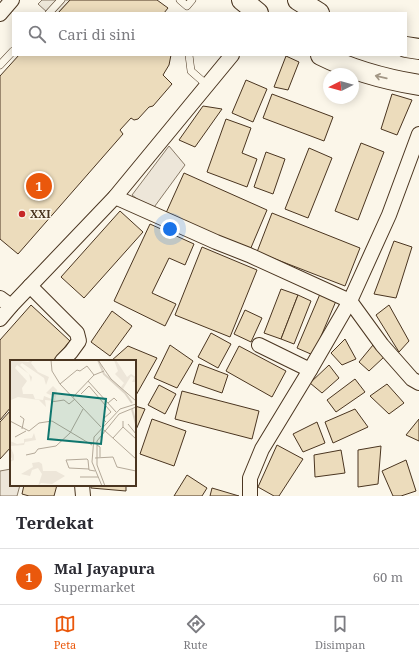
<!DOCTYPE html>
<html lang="id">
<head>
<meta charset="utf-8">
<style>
  body { margin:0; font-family:"Noto Serif",serif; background:#f2f2f3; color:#2b2b33 }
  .compass { position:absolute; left:323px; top:68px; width:36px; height:36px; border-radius:50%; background:#fff; box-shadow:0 2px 10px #0003; rotate:264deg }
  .you { position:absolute; left:170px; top:229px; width:14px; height:14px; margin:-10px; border:3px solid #fff; border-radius:50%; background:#1a73e8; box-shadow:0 0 0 6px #1a73e833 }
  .badge { display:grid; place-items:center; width:26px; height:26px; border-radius:50%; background:#ea580c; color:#fff; font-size:13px; font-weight:700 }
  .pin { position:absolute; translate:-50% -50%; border:2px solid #fff; box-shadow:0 1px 4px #0006 }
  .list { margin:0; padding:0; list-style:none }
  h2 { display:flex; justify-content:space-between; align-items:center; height:52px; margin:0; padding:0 16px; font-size:17px }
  h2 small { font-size:13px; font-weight:400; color:#7c7c81 }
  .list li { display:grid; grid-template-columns:26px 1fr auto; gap:12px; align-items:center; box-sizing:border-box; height:56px; padding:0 16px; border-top:1px solid #e1e1e2 }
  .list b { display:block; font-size:15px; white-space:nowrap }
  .list p { margin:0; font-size:13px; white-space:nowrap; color:#7c7c81 }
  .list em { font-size:13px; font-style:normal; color:#7c7c81 }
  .icon { flex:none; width:22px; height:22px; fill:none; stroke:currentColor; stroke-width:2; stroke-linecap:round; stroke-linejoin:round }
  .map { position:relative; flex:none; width:419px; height:496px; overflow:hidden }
  .search { position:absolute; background:#fff; box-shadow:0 2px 10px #0003; left:12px; right:12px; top:12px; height:44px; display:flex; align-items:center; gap:10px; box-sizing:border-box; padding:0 14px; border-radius:0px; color:#7c7c81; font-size:15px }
  .sheet { height:108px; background:#fff }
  nav { display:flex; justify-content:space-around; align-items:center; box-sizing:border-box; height:56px; border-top:1px solid #e1e1e2; background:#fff; font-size:11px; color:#7c7c81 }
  nav a { display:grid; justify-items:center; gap:2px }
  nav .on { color:#ea580c }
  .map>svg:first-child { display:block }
  .green { fill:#ede6d9; stroke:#887966 }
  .parking { fill:#ede7d9; stroke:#887966 }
  .building { fill:#ecdcbc; stroke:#4a3520 }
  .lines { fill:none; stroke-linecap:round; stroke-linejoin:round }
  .service-casing { stroke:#4a3520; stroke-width:8 }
  .minor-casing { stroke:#4a3520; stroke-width:16 }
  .secondary-casing { stroke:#4a3520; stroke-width:22 }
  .service { stroke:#fbf6e9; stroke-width:7 }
  .minor { stroke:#fbf6e9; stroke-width:14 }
  .secondary { stroke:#fbf6e9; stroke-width:20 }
  .oneway { stroke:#a29684 }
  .poi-dot { fill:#c62828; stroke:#fbf6e9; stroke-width:1.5 }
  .labels { text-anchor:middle; stroke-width:3; stroke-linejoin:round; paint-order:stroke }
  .poi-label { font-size:11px; font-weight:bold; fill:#4a3520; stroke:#fbf6e9; text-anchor:start }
  .inset-river { fill:none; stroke:#dcd4c6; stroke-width:2 }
  .inset-road { fill:none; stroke:#b4a999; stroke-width:1 }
  .view { fill:#0f766e; fill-opacity:0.15; stroke:#0f766e; stroke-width:2 }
  .inset-edge { fill:none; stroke:#4a3520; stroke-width:2 }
</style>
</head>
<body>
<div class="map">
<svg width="419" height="496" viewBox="0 0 419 496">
  <rect width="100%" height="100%" fill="#fbf6e9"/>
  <g class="green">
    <polygon points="169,146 185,165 152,210 132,195"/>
    <polygon points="11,469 11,485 20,485 17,496 0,496 0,471"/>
  </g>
  <polygon class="parking" points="42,0 70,0 58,13 48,13 38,4"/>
  <g class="building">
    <polygon points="70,0 157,0 168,8 164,13 58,13"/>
    <polygon points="19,55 171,55 169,65 163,75 172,84 153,106 149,107 138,119 134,120 131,118 120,130 123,134 18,254 0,239 0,76"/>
    <polygon points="286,56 299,62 288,90 274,87"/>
    <polygon points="246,80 267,89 253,122 232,113"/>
    <polygon points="272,94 333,117 324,141 263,118"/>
    <polygon points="392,94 412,100 397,135 381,129"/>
    <polygon points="203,106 222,109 195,147 179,140"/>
    <polygon points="226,119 251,128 242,153 257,159 247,187 207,172"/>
    <polygon points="361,143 384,152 358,220 335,211"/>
    <polygon points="309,148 332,158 308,218 285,209"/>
    <polygon points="266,152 285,159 273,194 254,187"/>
    <polygon points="184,173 267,210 250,250 166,213"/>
    <polygon points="120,211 143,232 84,298 61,277"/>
    <polygon points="272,213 360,248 345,286 257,252"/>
    <polygon points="150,224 194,244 185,265 169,258 152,293 176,304 165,326 114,301"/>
    <polygon points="394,241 412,247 396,298 374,294"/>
    <polygon points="202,247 257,270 230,337 175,315"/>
    <polygon points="281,289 298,295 281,339 264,333"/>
    <polygon points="320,294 336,301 313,355 297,348"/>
    <polygon points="298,295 311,301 294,344 281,339"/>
    <polygon points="31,305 70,341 53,361 11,361 11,407 0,420 0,340"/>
    <polygon points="389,305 409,341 399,352 376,315"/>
    <polygon points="245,310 262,318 251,342 234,334"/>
    <polygon points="112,311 132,326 110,356 91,342"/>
    <polygon points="211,333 231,344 218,368 198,357"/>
    <polygon points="345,339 356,359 342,365 331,353"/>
    <polygon points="170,345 193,361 177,388 154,378"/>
    <polygon points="373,345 384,357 369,371 359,362"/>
    <polygon points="128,346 157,358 135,397 135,361 111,361"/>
    <polygon points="239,346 286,371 272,397 226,371"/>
    <polygon points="199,364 228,375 222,393 193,383"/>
    <polygon points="329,365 339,378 322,393 310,383"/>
    <polygon points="355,379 365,392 336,412 327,400"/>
    <polygon points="387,384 404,403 389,414 370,396"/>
    <polygon points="159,385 176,394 165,414 148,405"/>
    <polygon points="182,391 259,411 252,439 175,419"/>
    <polygon points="135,406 145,409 135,432"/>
    <polygon points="355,409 368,427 333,443 325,422"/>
    <polygon points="11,410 11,447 0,459 0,422"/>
    <polygon points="152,419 186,431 174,466 140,454"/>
    <polygon points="419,419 419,441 406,435"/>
    <polygon points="317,422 325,443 303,452 293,434"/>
    <polygon points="277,445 303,459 279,496 274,496 258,487"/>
    <polygon points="381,446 378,484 358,487 358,450"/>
    <polygon points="341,450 345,473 315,477 314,455"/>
    <polygon points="406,460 416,491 401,496 393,496 382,471"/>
    <polygon points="187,475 207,488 202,496 174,496"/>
    <polygon points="24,485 57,485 54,496 29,496 22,494"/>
    <polygon points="91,485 126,485 126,491 91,488"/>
    <polygon points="212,488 239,496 210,496"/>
  </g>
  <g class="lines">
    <g class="service-casing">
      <g id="service">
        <polyline points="180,0 187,6 192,0"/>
        <polyline points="49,13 61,0"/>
        <polyline points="189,55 191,71 207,85"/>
        <polyline points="0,65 13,51"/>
      </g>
    </g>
    <g class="minor-casing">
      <g id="minor">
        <polyline points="0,14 12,0"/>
        <polyline points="115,197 216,242 249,255 350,301 382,345 412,379 419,383"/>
        <polyline points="30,286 77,333 79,341 71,352 62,361"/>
        <polyline points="0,298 11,306"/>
        <polyline points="0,319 11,306 115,197 232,55"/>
        <polyline points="259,345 310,370"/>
        <polyline points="82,485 83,496"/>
        <polyline points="250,496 250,478 262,449 310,370 350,301 389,215 419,134"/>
      </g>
    </g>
    <g class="secondary-casing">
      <g id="secondary">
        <polyline points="242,0 258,13"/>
        <polyline points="298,0 319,13"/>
        <polyline points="406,47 419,49"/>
        <path d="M321,55C353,71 383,79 419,85"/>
      </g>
    </g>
    <use href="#service" class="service"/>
    <use href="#minor" class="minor"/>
    <use href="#secondary" class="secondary"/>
  </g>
  <defs><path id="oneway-shaft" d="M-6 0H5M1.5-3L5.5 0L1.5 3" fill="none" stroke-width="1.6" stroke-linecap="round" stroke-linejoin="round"/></defs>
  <use class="oneway" href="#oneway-shaft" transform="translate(381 77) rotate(-167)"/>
  <circle class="poi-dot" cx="22" cy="214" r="4"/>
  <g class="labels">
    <g class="poi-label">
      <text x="30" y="218">XXI</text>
    </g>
  </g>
  <g transform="translate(10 360)">
    <rect width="126" height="126" fill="#fbf6e9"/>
    <path d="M0,0L18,2L23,0L21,3L28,12L39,17L36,25L34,18L12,3L10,5L22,17L21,22L19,14L7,5L5,8L17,21L12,28L13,34H23L25,39L33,40L34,36L44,40L45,37L36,33L43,26L47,30L45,41L35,40L36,47L29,40L8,37L1,40ZM104,0H106L117,17L121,14L126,17V22H122L124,18L121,16L113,29L111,27L114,23L105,14L108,11ZM24,73L26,80L15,82L14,85L0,86L4,95V100L0,102L2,99L0,95V81L7,84L14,83V79L22,78ZM29,102L32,104L33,111H46L55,116L42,124L31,123L28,126L32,114L28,108L22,110L20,116L11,114L23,107L22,103Z" fill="#ede6d9"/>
    <path class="inset-river" d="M88,0L94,14L115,33L122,43M122,49L126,64"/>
    <path class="inset-road" d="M41,0L42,11L50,24L91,67M88,0L101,19L126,41M78,21L106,52M50,24L67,10L70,11L77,6L84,15M71,34L79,26L101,52L93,59L96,62M63,37L84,15L94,11M41,42L54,40L59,44L65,39M98,43L104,38L107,41M10,56L14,59L12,69M0,61L19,71L29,63L42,61L82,85M118,64L126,74M113,67L126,79M94,70L126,99M5,77L16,71M103,78L113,67V61M87,85L90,87V97M16,95L25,93L28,89L46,86L60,73L73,49M85,98L103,97L107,107L126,111M79,109L59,108L56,100L77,99L78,100L79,110L85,111M70,117H88M92,126L82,102L84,77L110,49L126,44M95,126L87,105V81L109,54L126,47"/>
    <path class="view" d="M43,33L96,39L91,84L38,79Z"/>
    <rect width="126" height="126" class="inset-edge"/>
  </g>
</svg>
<svg class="compass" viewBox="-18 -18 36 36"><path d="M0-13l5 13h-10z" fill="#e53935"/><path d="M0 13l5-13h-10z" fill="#7c7c81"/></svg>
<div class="you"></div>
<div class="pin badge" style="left:39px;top:186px">1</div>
<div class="search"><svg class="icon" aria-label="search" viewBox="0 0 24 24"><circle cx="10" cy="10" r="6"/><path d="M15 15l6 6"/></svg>Cari di sini</div>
</div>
<section class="sheet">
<h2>Terdekat<small></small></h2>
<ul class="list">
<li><span class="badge">1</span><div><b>Mal Jayapura</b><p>Supermarket</p></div><em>60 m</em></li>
</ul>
</section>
<nav>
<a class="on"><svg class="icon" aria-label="map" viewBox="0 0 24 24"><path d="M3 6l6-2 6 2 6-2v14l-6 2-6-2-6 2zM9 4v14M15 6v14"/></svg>Peta</a>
<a><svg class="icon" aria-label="directions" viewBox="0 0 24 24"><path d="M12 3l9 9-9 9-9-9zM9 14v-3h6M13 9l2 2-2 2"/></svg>Rute</a>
<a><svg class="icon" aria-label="saved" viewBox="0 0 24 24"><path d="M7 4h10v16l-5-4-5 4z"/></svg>Disimpan</a>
</nav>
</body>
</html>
